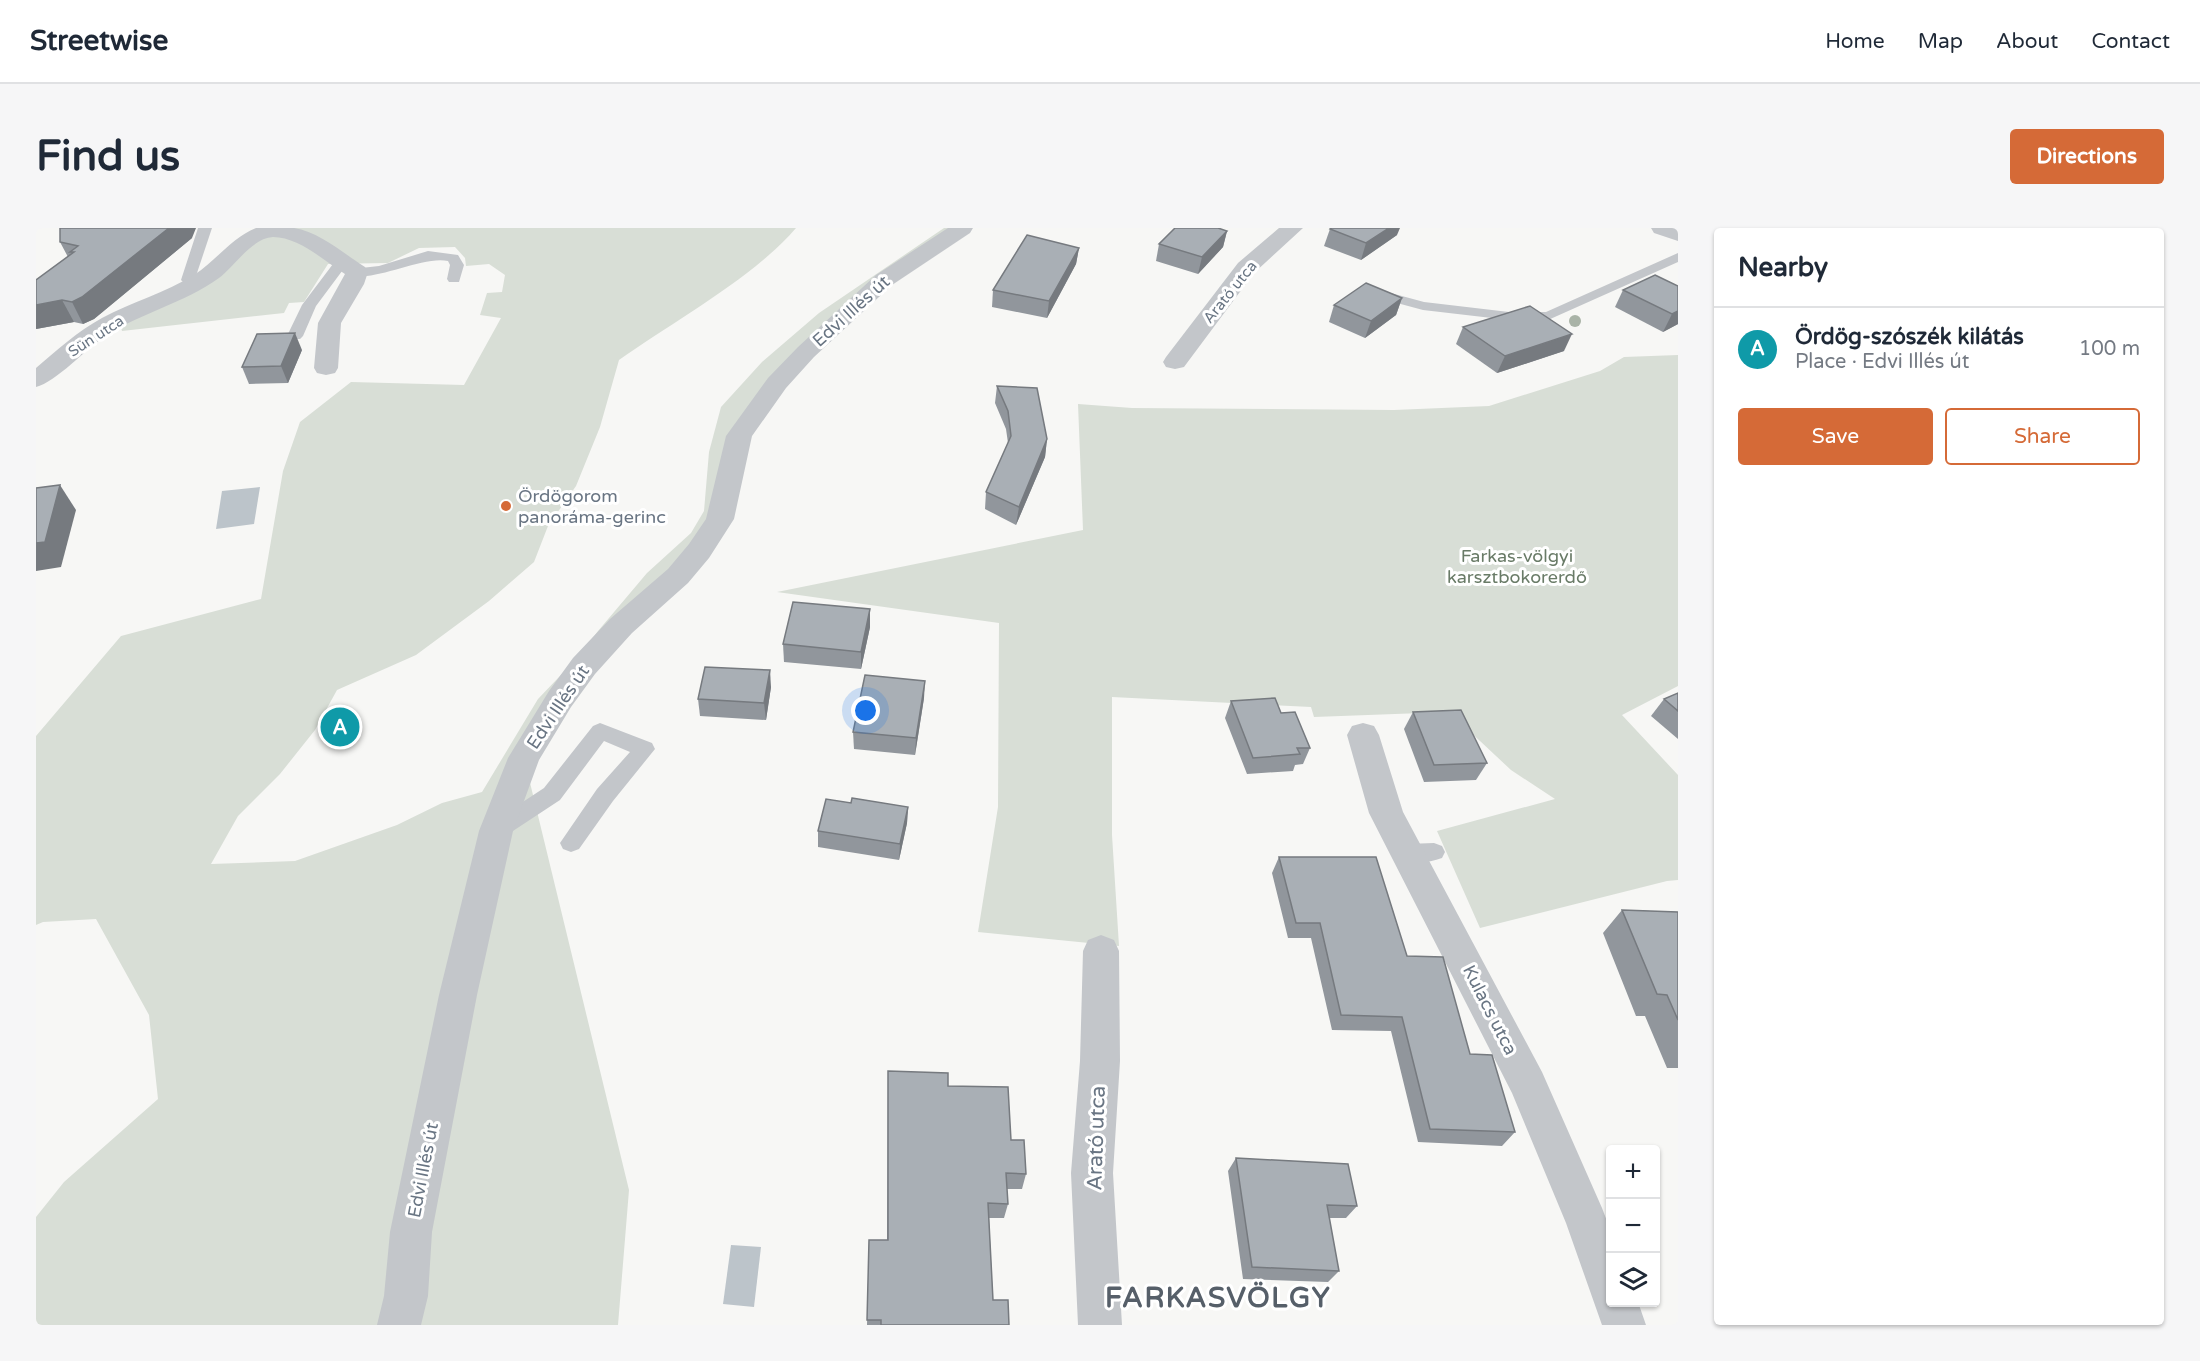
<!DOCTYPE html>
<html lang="en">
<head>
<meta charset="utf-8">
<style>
  body { margin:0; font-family:"Varela Round",sans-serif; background:#f6f6f7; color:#1f2937 }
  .controls { position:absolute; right:18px; bottom:18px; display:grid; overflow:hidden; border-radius:6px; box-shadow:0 2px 4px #0004 }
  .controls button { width:54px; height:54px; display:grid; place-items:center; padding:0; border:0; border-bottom:2px solid #e0e1e3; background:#fff; color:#1f2937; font:30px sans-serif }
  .you { position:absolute; left:830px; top:483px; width:21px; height:21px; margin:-15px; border:4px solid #fff; border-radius:50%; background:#1a73e8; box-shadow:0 0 0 9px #1a73e833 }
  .badge { display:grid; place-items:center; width:39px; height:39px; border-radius:50%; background:#d56a37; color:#fff; font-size:20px; font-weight:700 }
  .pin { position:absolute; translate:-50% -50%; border:3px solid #fff; box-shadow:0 2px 6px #0006 }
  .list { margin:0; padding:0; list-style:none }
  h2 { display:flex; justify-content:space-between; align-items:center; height:78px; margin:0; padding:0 24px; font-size:26px }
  h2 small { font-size:20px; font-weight:400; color:#747a83 }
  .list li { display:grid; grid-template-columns:39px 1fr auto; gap:18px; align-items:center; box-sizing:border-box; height:84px; padding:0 24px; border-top:2px solid #e0e1e3 }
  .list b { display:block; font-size:22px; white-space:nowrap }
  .list p { margin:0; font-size:20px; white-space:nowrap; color:#747a83 }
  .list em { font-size:20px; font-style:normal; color:#747a83 }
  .actions { display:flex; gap:12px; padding:18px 24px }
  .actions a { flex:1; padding:14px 0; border:2px solid #d56a37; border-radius:6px; text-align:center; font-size:21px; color:#d56a37 }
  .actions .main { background:#d56a37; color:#fff }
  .icon { flex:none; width:33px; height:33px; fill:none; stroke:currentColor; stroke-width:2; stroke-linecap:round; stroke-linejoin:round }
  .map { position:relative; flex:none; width:1642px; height:1097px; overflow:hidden; border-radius:6px }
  header { display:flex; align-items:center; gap:36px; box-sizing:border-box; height:84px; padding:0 30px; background:#fff; border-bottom:2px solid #e0e1e3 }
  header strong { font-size:28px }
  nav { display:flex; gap:33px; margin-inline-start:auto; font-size:21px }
  .intro { display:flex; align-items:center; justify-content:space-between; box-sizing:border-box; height:144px; padding:0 36px }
  h1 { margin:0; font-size:42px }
  .button { padding:15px 27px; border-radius:6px; background:#d56a37; color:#fff; font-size:21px; font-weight:700 }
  main { display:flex; gap:36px; padding:0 36px }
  aside { flex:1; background:#fff; border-radius:6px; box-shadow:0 2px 4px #0004 }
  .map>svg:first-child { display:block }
  .green { fill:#d8ded6 }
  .water { fill:#bcc4ca }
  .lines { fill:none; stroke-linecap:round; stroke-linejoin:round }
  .service { fill:#c3c6ca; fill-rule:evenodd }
  .minor { fill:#c3c6ca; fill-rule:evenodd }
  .tree { fill:#a9b3a7 }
  .wall { fill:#91969c }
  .shaded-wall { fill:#767a7f }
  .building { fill:#a9afb5; stroke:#767a7f; stroke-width:1.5 }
  .poi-dot { fill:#d56a37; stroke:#fff; stroke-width:2 }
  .labels { text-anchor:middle; stroke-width:6; stroke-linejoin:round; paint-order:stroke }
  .far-street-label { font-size:15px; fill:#697583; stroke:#fff }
  .street-label { font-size:18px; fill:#697583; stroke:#fff }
  .poi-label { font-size:18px; fill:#697583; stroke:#fff; text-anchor:start }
  .park-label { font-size:18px; fill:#697b67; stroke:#fff }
  .near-street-label { font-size:21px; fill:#697583; stroke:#fff }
  .near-district-label { font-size:28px; font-weight:bold; letter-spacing:1.5px; fill:#565f69; stroke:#fff }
</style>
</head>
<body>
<header>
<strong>Streetwise</strong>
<nav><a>Home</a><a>Map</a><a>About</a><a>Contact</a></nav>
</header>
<div class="intro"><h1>Find us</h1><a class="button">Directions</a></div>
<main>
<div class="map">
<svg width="1642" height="1097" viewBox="0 0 1642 1097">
  <rect width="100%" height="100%" fill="#f7f7f5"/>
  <g class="green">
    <path d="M234,0H760C717,50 638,93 583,132L564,199L540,258L512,298L498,334L453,373L380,427L301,462L279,502L244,546L202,588L175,636L259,633L361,597L406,575L446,564L502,471L544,427L562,403L611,345L655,305L668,283L673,224L685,179L726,134L783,85L908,0H926L848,52L703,208L684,291L488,530L593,962L582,1097H0V989L28,954L122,871L113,787L60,691L7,694L0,697V508L85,408L225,371L247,243L264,194L315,154L428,157L465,90L444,87L451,65L466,64L469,47L453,36L430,38L429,30L419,19L383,20L352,35L292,36L268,74L253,75L248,85L86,103L83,91L129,73Z"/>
    <polygon points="1642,127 1642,458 1586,487 1642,547 1642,652 1631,653 1444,700 1401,603 1519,571 1475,542 1413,484 1278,489 1275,479 1076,469 1076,607 1083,718 942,704 962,579 963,395 741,364 1047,302 1042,176 1096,180 1358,182 1453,178 1564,143 1588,129"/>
  </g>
  <g class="water">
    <polygon points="224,259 218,296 180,301 186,263"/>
    <polygon points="695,1017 725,1019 718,1079 687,1076"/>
  </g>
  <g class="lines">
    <g class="service">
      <polygon points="162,0 176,0 159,51 165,57 158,61 153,60 145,52"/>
      <path d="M392,23L422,27L428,37L423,54H413L411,51L414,37L412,33C385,27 329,59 314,44L316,41L343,38Z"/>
      <polygon points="1642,25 1642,34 1512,92 1473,92 1387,82 1335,68 1333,65 1340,61 1388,74 1473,84 1510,84"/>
      <polygon points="305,31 312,35 280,78 267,108 264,111 254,111 251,108 266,77 300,32"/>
      <polygon points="564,495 616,515 619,521 577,573 543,621 535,624 527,621 524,615 561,561 594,524 568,513 524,572 468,609 460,612 452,609 449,603 452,597 508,560 557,498"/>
      <path d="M1398,615L1406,618L1409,624L1406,630C1393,635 1376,636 1363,631L1360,625L1363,619L1371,616Z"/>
    </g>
    <g class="minor">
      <path d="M220,0C232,0 246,0 258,0C284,4 308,26 329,39L332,44L328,56L305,95L302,140L299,145L290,147L281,145L278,140L282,95L309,46C288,33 263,9 237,9C216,10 199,38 183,50C148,75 105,85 69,108C50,121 20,154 0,159V140C21,122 42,103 66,90C96,74 129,65 158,47C180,33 195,10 220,0Z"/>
      <polygon points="912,0 937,0 934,5 856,57 778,129 750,160 716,208 698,291 673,330 652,355 596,405 559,446 535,479 503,532 477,603 441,767 396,1004 392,1068 385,1097 341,1097 348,1068 354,1004 403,767 443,603 472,530 513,463 537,430 574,391 632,341 653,316 670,291 690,208 732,150 762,119 840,47"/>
      <polygon points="1243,0 1267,0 1218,45 1148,139 1139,141 1130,139 1127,134 1130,129 1202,35"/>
      <polygon points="1615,0 1642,0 1642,13 1618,5"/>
      <polygon points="1327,495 1338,498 1343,507 1367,584 1506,844 1566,980 1574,1001 1574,1074 1602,1074 1610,1097 1566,1097 1530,995 1476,865 1333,585 1311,507 1316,498"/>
      <polygon points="1065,707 1078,712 1083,723 1084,833 1077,945 1086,1097 1042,1097 1035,945 1044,833 1047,723 1052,712"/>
    </g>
  </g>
  <circle class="tree" cx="1539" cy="93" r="6"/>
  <g class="wall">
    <polygon points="1294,1 1361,7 1325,32 1288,18"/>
    <polygon points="1191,3 1187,19 1162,46 1120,33 1123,16"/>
    <polygon points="156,10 58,91 47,96 38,94 0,101 32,29 24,14"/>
    <polygon points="1043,20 1040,36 1011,90 956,79 957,62"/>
    <polygon points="1642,58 1642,96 1627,104 1579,79 1587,62"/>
    <polygon points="1366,70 1360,87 1329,110 1293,94 1298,77"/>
    <polygon points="1427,99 1528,123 1461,145 1420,116"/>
    <polygon points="266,122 252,155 213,156 206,139"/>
    <polygon points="961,158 1011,211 1009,229 980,297 949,281 950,264 972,215 970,201 959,175"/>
    <polygon points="834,381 834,399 825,441 748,434 747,416"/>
    <polygon points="735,459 730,492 664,488 662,471"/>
    <polygon points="1642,465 1642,511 1615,488 1628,471"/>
    <polygon points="888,470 879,527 818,521 817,504"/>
    <polygon points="1195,473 1245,485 1274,520 1267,536 1259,537 1257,543 1211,546 1189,490"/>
    <polygon points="1377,484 1451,535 1440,552 1388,554 1368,501"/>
    <polygon points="872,579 871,595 863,632 782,619 782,603"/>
    <polygon points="1243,629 1371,728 1434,826 1479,904 1466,918 1382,914 1355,803 1296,802 1275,710 1252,710 1236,645"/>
    <polygon points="1586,682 1642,684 1642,840 1631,840 1609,788 1600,788 1567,705"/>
    <polygon points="852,843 912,858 975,912 990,946 986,961 971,961 972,976 968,990 953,990 957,1072 973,1097 831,1097 833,1012 851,1012"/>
    <polygon points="1200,930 1321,978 1310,990 1293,990 1303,1043 1292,1054 1207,1051 1192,943"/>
  </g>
  <g class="shaded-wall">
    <polygon points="133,0 160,0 156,10 58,91 47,96 36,74"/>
    <polygon points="1353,0 1364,0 1361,7 1325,32 1330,15"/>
    <polygon points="1191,3 1187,19 1162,46 1166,29"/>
    <polygon points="1043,20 1040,36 1011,90 1013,73"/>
    <polygon points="1366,70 1360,87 1329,110 1335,93"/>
    <polygon points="26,72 38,94 0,101 0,77"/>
    <polygon points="1642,83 1642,96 1627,104 1636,86"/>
    <polygon points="259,105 266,122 252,155 245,138"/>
    <polygon points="1536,106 1528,123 1461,145 1469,128"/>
    <polygon points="1011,211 1009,229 980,297 983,279"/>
    <polygon points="24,257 40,282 25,339 0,343 0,315"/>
    <polygon points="834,381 834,399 825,441 825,424"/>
    <polygon points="734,442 735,459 730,492 728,475"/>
    <polygon points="889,453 888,470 879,527 880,510"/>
    <polygon points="872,579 871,595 863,632 864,616"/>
  </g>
  <g class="building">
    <polygon points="24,0 133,0 46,69 36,74 26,72 0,77 0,52 38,24 34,24 42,18 24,14"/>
    <polygon points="1139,0 1182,0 1191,3 1166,29 1123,16"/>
    <polygon points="1295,0 1353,0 1330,15 1294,1"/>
    <polygon points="991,7 1043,20 1013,73 957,62"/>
    <polygon points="1619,47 1642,58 1642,83 1636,86 1587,62"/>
    <polygon points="1330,55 1366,70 1335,93 1298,77"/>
    <polygon points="1494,78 1536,106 1469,128 1427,99"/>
    <polygon points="259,105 245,138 206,139 221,106"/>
    <polygon points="961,158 1001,160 1011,211 983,279 950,264 975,208 972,183"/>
    <polygon points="24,257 9,314 0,315 0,260"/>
    <polygon points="757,374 834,381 825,424 747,416"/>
    <polygon points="669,439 734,442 728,475 662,471"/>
    <polygon points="829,447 889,453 880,510 817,504"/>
    <polygon points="1642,465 1642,483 1628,471"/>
    <polygon points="1239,470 1245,485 1259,484 1274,520 1261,520 1264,526 1217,530 1195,473"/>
    <polygon points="1425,482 1451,535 1398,537 1377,484"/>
    <polygon points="816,570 872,579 864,616 782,603 790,571 815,575"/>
    <polygon points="1243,629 1340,629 1371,728 1407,729 1434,826 1456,827 1479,904 1394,901 1366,789 1305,787 1284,695 1260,695"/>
    <polygon points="1586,682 1642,684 1642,792 1631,767 1621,766"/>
    <polygon points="852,843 912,845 912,858 972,859 975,912 988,912 990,946 970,945 972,976 952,975 957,1072 972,1072 973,1097 845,1097 845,1092 831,1092 833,1012 852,1012"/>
    <polygon points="1200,930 1312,936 1321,978 1291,977 1303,1043 1216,1039"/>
  </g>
  <circle class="poi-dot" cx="470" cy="278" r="6"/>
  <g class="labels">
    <g class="far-street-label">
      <text transform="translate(1194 64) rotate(-51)" y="5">Arató utca</text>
      <text transform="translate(60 108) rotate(-33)" y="5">Sün utca</text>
    </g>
    <g class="street-label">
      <text transform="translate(815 83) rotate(-42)" y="6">Edvi Illés út</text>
      <text transform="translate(522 479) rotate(-56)" y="6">Edvi Illés út</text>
      <text transform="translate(1454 782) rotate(63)" y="6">Kulacs utca</text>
      <text transform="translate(387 942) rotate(-79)" y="6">Edvi Illés út</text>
    </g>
    <g class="poi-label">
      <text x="482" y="274">Ördögorom<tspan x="482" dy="21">panoráma-gerinc</tspan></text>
    </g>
    <g class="park-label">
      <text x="1481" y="334">Farkas-völgyi<tspan x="1481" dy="21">karsztbokorerdő</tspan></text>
    </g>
    <g class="near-street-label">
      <text transform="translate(1060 910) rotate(-88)" y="7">Arató utca</text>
    </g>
    <g class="near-district-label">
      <text x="1182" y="1079">FARKASVÖLGY</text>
    </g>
  </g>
</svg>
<div class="controls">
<button>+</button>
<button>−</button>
<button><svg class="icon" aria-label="layers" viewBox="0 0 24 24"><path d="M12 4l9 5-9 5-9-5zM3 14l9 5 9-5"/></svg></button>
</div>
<div class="you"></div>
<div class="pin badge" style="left:304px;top:499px;background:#0f9aa8">A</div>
</div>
<aside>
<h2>Nearby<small></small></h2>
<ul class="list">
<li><span class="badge" style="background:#0f9aa8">A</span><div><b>Ördög-szószék kilátás</b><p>Place · Edvi Illés út</p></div><em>100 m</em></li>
</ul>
<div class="actions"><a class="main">Save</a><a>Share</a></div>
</aside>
</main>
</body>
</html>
